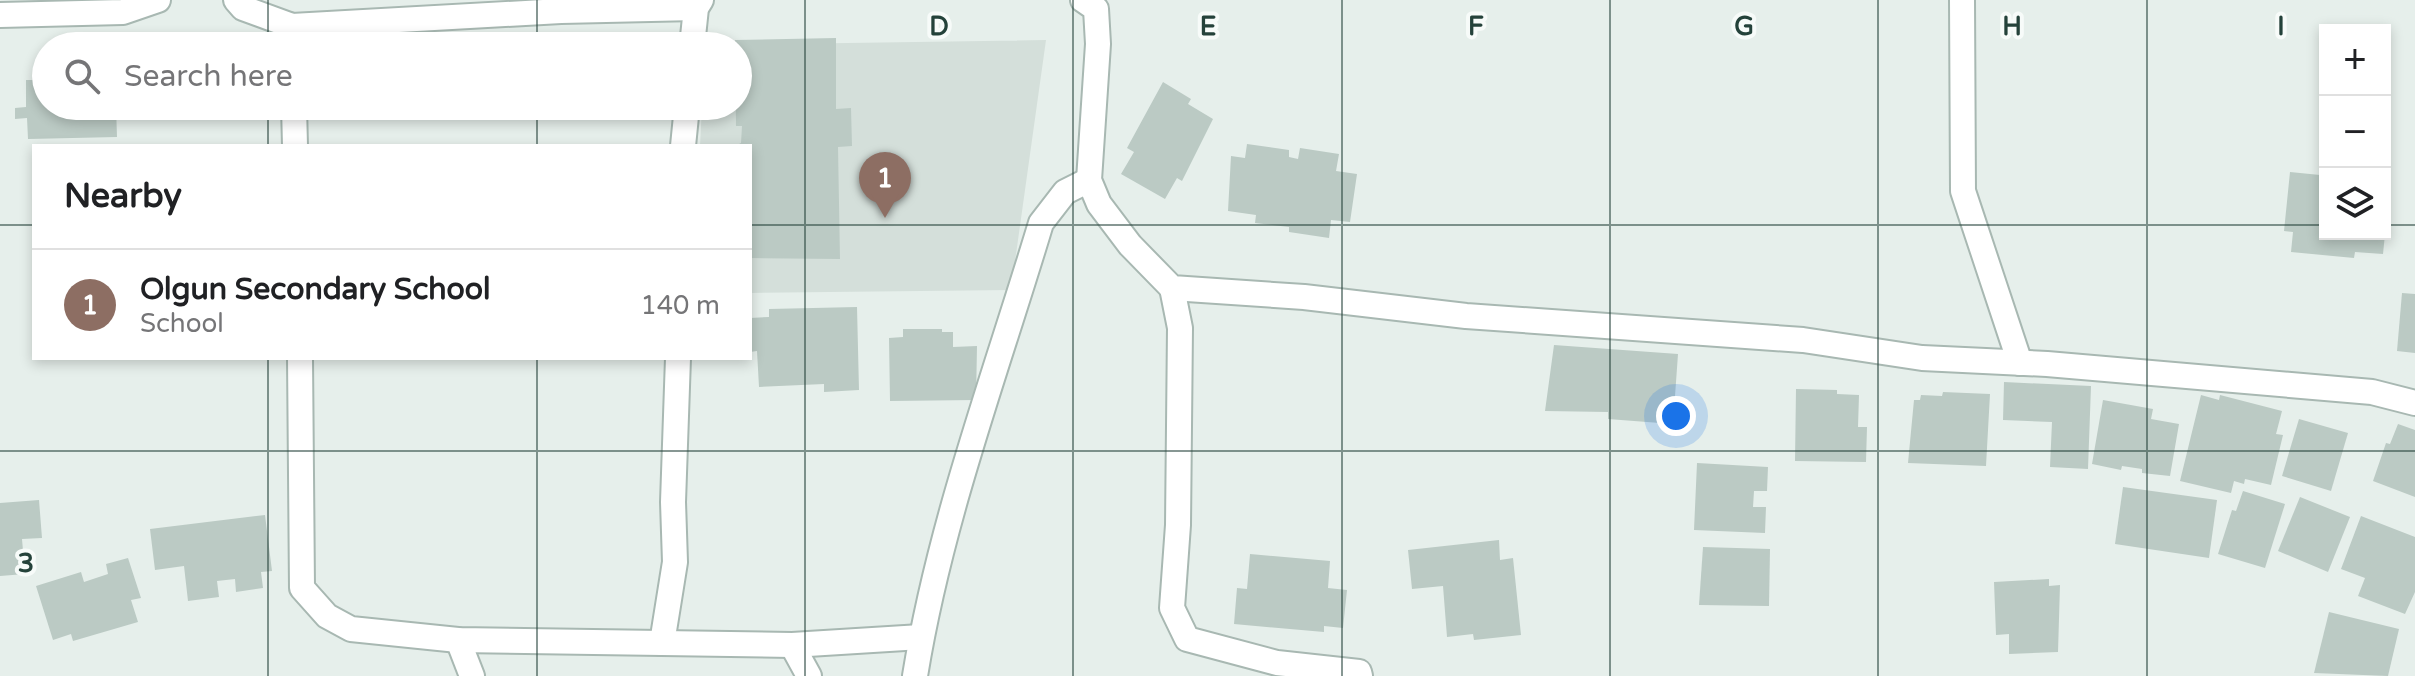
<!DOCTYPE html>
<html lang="en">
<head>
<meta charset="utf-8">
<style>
  body { margin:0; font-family:"Varela Round",sans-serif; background:#f6f6f6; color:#202124 }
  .controls { position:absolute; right:24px; top:24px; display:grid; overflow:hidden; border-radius:0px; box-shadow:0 4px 12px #0003 }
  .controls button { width:72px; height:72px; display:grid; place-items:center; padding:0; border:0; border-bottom:2px solid #e0e0e0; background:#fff; color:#202124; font:40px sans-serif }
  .you { position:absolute; left:1676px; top:416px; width:28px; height:28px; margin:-20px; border:6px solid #fff; border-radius:50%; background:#1a73e8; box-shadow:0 0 0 12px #1a73e833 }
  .badge { display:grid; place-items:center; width:52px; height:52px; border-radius:50%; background:#1a73e8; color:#fff; font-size:26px; font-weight:700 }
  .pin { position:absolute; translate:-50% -66px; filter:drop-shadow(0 2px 4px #0008) }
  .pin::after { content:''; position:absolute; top:42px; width:28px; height:24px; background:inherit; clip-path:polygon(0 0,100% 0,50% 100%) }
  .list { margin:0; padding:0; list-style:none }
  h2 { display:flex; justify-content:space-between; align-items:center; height:104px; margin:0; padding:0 32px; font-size:34px }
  h2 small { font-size:26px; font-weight:400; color:#757577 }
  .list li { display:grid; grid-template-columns:52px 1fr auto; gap:24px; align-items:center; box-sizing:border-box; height:112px; padding:0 32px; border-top:2px solid #e0e0e0 }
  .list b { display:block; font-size:30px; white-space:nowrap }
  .list p { margin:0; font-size:26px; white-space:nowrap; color:#757577 }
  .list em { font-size:26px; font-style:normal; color:#757577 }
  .icon { flex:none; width:44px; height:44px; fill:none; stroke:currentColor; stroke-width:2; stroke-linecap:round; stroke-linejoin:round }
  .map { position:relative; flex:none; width:2415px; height:676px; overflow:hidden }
  .search { position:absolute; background:#fff; box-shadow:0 4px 12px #0003; left:32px; top:32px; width:720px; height:88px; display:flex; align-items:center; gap:20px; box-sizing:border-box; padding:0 28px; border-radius:44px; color:#757577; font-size:30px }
  .panel { position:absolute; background:#fff; box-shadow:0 4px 12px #0003; left:32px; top:144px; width:720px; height:216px; border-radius:0px }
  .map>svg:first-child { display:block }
  .built { fill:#d4dfda }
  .building { fill:#bbcac4 }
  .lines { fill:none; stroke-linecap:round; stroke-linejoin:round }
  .minor-casing { stroke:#a8b8b2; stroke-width:28 }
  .minor { stroke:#fff; stroke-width:24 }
  .grid { fill:none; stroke:#24423a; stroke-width:2; stroke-opacity:0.55 }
  .grid-label { font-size:26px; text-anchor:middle; font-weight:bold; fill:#24423a; stroke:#f7fbf9; stroke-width:8; stroke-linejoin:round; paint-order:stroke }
</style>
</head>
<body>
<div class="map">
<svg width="2415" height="676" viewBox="0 0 2415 676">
  <rect width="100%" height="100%" fill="#e6efeb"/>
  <polygon class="built" points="1046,40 1011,290 750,293 750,146 700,146 702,106 738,106 738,46 707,45"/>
  <g class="building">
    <polygon points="836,38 836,109 851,108 852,146 838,147 840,259 750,258 750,146 735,146 741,143 742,126 736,126 735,40"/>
    <polygon points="26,80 46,80 46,106 116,106 117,137 28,139 27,118 15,119 15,108 26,107"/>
    <polygon points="1163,82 1191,99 1188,104 1213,119 1182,181 1177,178 1165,199 1121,174 1134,152 1127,148"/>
    <polygon points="1247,144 1289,150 1289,157 1298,159 1300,148 1339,154 1336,171 1357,174 1350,222 1331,220 1329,238 1289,232 1289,227 1255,223 1256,215 1228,211 1231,156 1245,158"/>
    <polygon points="2320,168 2325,169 2325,234 2385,234 2383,254 2355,252 2354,258 2291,252 2293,232 2284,231 2290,172 2320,175"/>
    <polygon points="2402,293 2415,294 2415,353 2397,351"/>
    <polygon points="857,307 859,390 824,392 824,384 759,387 757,351 750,352 750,318 769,317 769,309"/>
    <polygon points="903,329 942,329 942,332 953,332 953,347 977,346 976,400 890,401 889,338 903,337"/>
    <polygon points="1554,345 1678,354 1673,424 1608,419 1608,412 1545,411"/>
    <polygon points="2004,382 2091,386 2088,469 2050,467 2052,422 2003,420"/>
    <polygon points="1796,389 1837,390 1837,394 1859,395 1858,427 1867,427 1866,462 1795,461"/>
    <polygon points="1943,392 1990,394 1986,466 1908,463 1914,400 1920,400 1921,395 1942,396"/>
    <polygon points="2201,395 2219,400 2220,395 2282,411 2276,434 2283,435 2271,485 2245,479 2244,484 2234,481 2231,493 2180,481"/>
    <polygon points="2103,400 2153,409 2151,419 2179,424 2170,476 2142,473 2142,469 2122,466 2121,470 2092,464"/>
    <polygon points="2299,419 2348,433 2331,491 2282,476"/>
    <polygon points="2398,424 2415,430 2415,497 2373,481 2386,443 2390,444"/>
    <polygon points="1697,463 1768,467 1767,491 1754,491 1753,507 1766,507 1765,533 1694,530"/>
    <polygon points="2123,487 2217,500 2209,558 2115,544"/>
    <polygon points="2243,491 2285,504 2265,568 2218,554 2232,510 2236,511"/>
    <polygon points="2300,497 2350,517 2328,572 2278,551"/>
    <polygon points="39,500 42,538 22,539 25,574 0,576 0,503"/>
    <polygon points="265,515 272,571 261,572 263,588 236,592 235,579 217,581 219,597 188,601 184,566 155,570 150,529"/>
    <polygon points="2361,516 2415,537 2415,592 2405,614 2358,596 2365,578 2341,569"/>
    <polygon points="1499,540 1500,560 1513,558 1521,635 1474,640 1473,634 1447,637 1443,586 1412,589 1408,550"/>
    <polygon points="1703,547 1770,549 1769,606 1699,605"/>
    <polygon points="1250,554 1330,561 1328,588 1347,590 1343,628 1324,626 1324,632 1234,624 1237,588 1247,589"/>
    <polygon points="128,558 141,598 131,600 138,622 73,641 71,634 53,640 36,586 81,572 84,582 108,574 106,564"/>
    <polygon points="2049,579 2049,586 2060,585 2058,652 2009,654 2009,634 1996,635 1994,582"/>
    <polygon points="2329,612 2399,629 2388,676 2314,673"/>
  </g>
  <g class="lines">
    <g class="minor-casing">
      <g id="minor">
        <polyline points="236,0 243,8 292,26 561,11 696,8"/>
        <polyline points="1083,0 1096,9 1098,44 1089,180 1099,204 1130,245 1172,288 1304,297 1466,316 1803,340 1922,358 2047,364 2372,392 2415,403"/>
        <polyline points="1962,0 1963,191 2020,363"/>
        <polyline points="0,15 123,12 158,0"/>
        <polyline points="692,46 696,8 701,0"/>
        <polyline points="294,106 295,146"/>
        <polyline points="683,146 687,106"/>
        <polyline points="1172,288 1180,328 1178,525 1172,608 1187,639 1277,663 1359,672 1360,676"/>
        <polyline points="300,358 302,588 327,616 351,629 458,640 792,645 921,637"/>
        <polyline points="458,640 472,676"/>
        <polyline points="662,643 675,562 673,502 678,358"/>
        <polyline points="792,645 809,676"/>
        <path d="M915,676C940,521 996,373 1041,223L1065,192L1089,180"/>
      </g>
    </g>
    <use href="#minor" class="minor"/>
  </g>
  <path class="grid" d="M268,0V46M537,0V46M805,0V676M1073,0V676M1342,0V676M1610,0V676M1878,0V676M2147,0V676M268,106V146M537,106V146M0,225H34M750,225H2325M2385,225H2415M268,358V676M537,358V676M0,451H2415"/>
  <g class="grid-label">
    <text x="939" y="35">D</text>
    <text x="1208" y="35">E</text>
    <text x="1476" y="35">F</text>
    <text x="1744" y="35">G</text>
    <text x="2012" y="35">H</text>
    <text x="2281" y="35">I</text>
    <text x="26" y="572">3</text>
  </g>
</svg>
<div class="controls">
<button>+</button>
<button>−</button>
<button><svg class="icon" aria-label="layers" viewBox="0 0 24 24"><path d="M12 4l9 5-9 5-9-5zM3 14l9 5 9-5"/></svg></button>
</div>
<div class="you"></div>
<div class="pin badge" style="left:885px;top:218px;background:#8d6e63">1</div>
<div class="search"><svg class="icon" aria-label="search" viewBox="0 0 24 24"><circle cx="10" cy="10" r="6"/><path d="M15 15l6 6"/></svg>Search here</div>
<section class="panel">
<h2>Nearby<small></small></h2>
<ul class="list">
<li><span class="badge" style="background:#8d6e63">1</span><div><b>Olgun Secondary School</b><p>School</p></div><em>140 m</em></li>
</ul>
</section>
</div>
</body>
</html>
